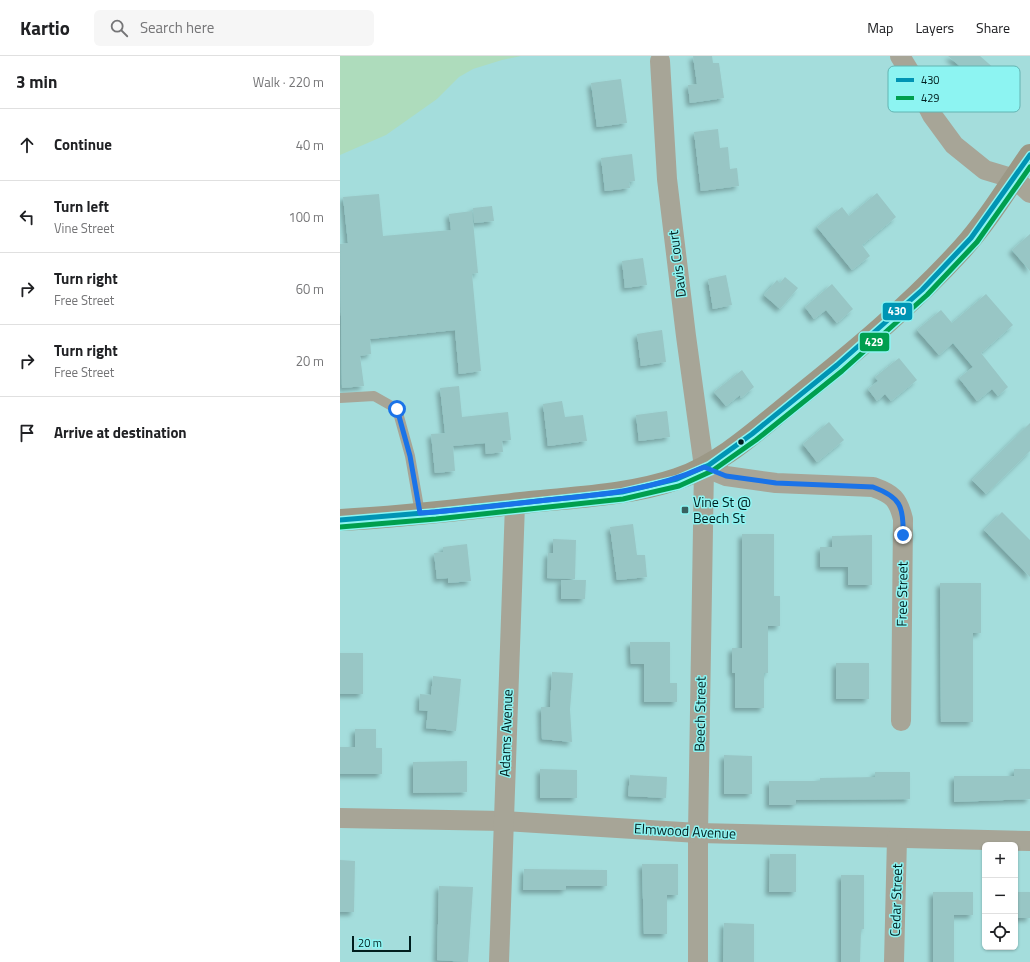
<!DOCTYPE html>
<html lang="en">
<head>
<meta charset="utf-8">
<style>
  body { margin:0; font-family:"Titillium Web",sans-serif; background:#f6f6f6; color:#202124 }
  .controls { position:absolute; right:12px; bottom:12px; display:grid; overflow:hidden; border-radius:6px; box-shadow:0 1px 3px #0004 }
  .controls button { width:36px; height:36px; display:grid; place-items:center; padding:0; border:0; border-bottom:1px solid #e0e0e0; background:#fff; color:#202124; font:20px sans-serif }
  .scale { position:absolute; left:12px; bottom:10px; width:59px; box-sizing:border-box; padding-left:4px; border:2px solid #001e1e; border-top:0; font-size:11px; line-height:14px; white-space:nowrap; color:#001e1e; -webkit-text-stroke:3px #8df4f2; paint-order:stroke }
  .stop { position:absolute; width:12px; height:12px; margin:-9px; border:3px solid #1a73e8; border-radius:50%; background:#fff }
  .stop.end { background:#1a73e8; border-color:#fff; box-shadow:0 1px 4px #0008 }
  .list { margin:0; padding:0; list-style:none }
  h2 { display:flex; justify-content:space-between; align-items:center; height:52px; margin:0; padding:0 16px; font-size:17px }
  h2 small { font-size:13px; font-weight:400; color:#757577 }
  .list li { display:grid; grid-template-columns:26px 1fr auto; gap:12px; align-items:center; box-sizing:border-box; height:72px; padding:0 16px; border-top:1px solid #e0e0e0 }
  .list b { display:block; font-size:15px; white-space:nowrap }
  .list p { margin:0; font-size:13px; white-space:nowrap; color:#757577 }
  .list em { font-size:13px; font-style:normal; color:#757577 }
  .icon { flex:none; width:22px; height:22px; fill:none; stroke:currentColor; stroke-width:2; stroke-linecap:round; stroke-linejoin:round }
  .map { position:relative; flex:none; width:690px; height:906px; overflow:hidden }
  header { display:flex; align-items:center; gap:24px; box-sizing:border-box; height:56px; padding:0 20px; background:#fff; border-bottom:1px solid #e0e0e0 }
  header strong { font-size:19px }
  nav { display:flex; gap:22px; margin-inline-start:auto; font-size:14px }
  .search { width:280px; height:36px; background:#f6f6f6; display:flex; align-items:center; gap:10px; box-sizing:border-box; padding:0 14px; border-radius:6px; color:#757577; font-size:15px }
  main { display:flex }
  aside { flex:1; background:#fff }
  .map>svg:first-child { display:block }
  .green { fill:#aedcbc }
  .building { fill:#98c6c5; filter:url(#shadow) }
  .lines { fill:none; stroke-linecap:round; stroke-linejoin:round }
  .lane { stroke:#a7a597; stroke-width:10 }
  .street { stroke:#a7a597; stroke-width:20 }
  .secondary { stroke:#9c9886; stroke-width:22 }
  .bus-1-casing { stroke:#8df4f2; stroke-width:8 }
  .bus-2-casing { stroke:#8df4f2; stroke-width:8 }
  .bus-1 { stroke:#0094b4; stroke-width:5 }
  .bus-2 { stroke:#009f4e; stroke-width:5 }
  .route { stroke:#1a73e8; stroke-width:5 }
  .bus-dot { fill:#001e1e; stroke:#8df4f2; stroke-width:1.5 }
  .poi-dot { fill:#396160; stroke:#8df4f2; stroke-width:1.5 }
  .labels { text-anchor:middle; stroke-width:3; stroke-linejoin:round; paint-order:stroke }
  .street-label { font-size:14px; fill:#001e1e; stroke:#8df4f2 }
  .poi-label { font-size:14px; fill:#001e1e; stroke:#8df4f2; text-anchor:start }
  .key { fill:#8df4f2; stroke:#63b4b2; stroke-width:1 }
  .key-label { font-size:11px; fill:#001e1e }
  .line-badge { stroke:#8df4f2; stroke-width:1.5 }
  .badge-label { font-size:11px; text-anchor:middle; font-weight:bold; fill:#fff }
</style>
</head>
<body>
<header>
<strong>Kartio</strong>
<div class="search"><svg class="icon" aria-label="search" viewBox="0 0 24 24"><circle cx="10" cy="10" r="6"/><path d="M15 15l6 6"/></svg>Search here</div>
<nav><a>Map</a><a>Layers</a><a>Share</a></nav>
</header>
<main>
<aside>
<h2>3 min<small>Walk · 220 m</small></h2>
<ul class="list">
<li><svg class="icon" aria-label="ahead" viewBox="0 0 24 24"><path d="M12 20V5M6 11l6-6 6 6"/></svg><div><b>Continue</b></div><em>40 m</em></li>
<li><svg class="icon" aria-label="left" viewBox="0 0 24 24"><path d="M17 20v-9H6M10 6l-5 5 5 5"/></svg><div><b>Turn left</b><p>Vine Street</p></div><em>100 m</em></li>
<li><svg class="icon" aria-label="right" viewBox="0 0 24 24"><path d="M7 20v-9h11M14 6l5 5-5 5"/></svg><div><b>Turn right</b><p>Free Street</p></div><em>60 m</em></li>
<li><svg class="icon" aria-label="right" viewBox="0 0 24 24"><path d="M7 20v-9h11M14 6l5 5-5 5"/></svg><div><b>Turn right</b><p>Free Street</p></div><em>20 m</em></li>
<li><svg class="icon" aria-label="arrive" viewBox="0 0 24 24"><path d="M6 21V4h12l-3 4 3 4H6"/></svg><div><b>Arrive at destination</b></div></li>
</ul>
</aside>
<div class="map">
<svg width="690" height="906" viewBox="0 0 690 906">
  <defs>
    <filter id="shadow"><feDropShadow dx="-3.5" dy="3.5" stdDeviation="2" flood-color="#0004"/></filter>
  </defs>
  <rect width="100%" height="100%" fill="#a4dddc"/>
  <polygon class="green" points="0,0 181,0 162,4 133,13 119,21 97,43 46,79 0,99"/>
  <g class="building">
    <polygon points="353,0 372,0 373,7 379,7 384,42 350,47 348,29 357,28"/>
    <polygon points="608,0 640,0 672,28 654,49 640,37 642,34 620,15 622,12"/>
    <polygon points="281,23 287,67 257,71 251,27"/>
    <polygon points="378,73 380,92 388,91 390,113 397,112 399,130 361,135 354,76"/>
    <polygon points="292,98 295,125 289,126 290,132 265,135 261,102"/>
    <polygon points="537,137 556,161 522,189 530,200 512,214 477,171 502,151 509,160"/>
    <polygon points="39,138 43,180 111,174 109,158 132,155 138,217 132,218 141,315 119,318 115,274 30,283 31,298 20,300 24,330 2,332 0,188 8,187 3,141"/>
    <polygon points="152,150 154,165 134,167 133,152"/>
    <polygon points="690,178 690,215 672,194"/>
    <polygon points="303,202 307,229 285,232 282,205"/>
    <polygon points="386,219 392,249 373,253 368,223"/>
    <polygon points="445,221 458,232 440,253 424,239 437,224 440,227"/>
    <polygon points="492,228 513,253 497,267 486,254 474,263 465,251"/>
    <polygon points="646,238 673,269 641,297 668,331 658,340 652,333 637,345 619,322 633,311 613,287 599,299 577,274 601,254 612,267"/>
    <polygon points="322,274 326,306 301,310 297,278"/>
    <polygon points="559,302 577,324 551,345 545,338 537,345 528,333 538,325 535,321"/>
    <polygon points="402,314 414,331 401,342 400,339 386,350 374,336"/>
    <polygon points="119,330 122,361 168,356 171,384 162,385 163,396 146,398 145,387 113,390 115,415 95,417 91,378 105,377 100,332"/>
    <polygon points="222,345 225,361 243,359 247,385 208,390 203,348"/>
    <polygon points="327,355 330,381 299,385 296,359"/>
    <polygon points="489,366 504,384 477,406 463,388"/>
    <polygon points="690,367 690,395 646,438 632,424"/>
    <polygon points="662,456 690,484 690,521 644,474"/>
    <polygon points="293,468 297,499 305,499 307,521 277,524 270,471"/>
    <polygon points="402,478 434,478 434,540 440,540 440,570 428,570 428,617 424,617 424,652 395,652 395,617 392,617 392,592 402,592"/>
    <polygon points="532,479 532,529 508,529 508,511 480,511 480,491 492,491 492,480"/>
    <polygon points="213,483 236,484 235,523 207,522 208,497 213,497"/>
    <polygon points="127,488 131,525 108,527 108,522 97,523 94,497 103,496 103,491"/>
    <polygon points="221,524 246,524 245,543 221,543"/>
    <polygon points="600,527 641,527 641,577 633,577 633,666 601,666"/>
    <polygon points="290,586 330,586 330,627 337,627 337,646 304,646 304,608 291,608"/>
    <rect x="0" y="597" width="23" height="41"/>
    <rect x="496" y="607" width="33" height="36"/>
    <polygon points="212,616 233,617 230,653 232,686 202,683 201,651 210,651"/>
    <polygon points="93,620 121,623 116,675 86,672 88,655 79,654 80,638 91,639"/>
    <polygon points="15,673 36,673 36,692 42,692 42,718 0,718 0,691 15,691"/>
    <polygon points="384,699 412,700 412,738 384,738"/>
    <polygon points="127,705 127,736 73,737 73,706"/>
    <polygon points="200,713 237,714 237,742 200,742"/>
    <polygon points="674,713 690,713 690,743 614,746 614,720 674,720"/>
    <polygon points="535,716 570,716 570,743 456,744 456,749 429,749 429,725 480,725 480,722 535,721"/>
    <polygon points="290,719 327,721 326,742 288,740"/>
    <polygon points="430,798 456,798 456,836 429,836"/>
    <polygon points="0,804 15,805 14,856 0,856"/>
    <polygon points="302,808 338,808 338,839 327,839 327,878 304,878"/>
    <polygon points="184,813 267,814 267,830 226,830 226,834 183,834"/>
    <polygon points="501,819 524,819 524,873 521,873 520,906 501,906"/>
    <polygon points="99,830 133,831 128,906 97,904"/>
    <polygon points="593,836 633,836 633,859 614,859 614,906 593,906"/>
    <rect x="675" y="836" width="15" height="26"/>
    <polygon points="384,867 414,868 414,906 383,906"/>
  </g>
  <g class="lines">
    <polyline class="lane" points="0,342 34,340 57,353 70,400 80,457"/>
    <g class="street">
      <polyline points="560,0 571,18 592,59 614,89 645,114 675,123 690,137"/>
      <polyline points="320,5 327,123 346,280 364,411 358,777 358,906"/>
      <path d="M364,411L386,420L436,427L533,431C553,438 558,443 563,463L561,665"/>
      <polyline points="0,762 163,765 358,777 690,785"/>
      <polyline points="159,906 175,448"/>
      <polyline points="554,906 557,782"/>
    </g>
    <path class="secondary" d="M0,464C63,461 127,453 190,446C238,441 290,439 337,423C381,408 417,374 453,345C512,298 571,249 622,193C648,164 668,131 690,99"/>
    <g class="bus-1-casing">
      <polyline id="bus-1" points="0,464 95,456 282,436 337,423 369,409 412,378 497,309 582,234 631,182 690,99"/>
    </g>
    <g class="bus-2-casing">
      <polyline id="bus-2" points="0,471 96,463 283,443 339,430 372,415 416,384 502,315 587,239 637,186 690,111"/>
    </g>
    <use href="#bus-1" class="bus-1"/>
    <use href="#bus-2" class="bus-2"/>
  </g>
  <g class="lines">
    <path class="route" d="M57,353L70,400L80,457C122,454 165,449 207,444C261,439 314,434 364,411L386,420L436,427L533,431C560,441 564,450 563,479"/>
  </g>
  <circle class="bus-dot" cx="401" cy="386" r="3.5"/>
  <rect class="poi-dot" x="341" y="450" width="8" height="8" rx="2"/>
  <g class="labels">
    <g class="street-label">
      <text transform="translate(337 208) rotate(-97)" y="5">Davis Court</text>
      <text transform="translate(562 538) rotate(-89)" y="5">Free Street</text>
      <text transform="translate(360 658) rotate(-89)" y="5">Beech Street</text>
      <text transform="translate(166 677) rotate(-88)" y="5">Adams Avenue</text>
      <text transform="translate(345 775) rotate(3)" y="5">Elmwood Avenue</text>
      <text transform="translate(556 844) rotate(-88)" y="5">Cedar Street</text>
    </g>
    <g class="poi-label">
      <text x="353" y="451">Vine St @<tspan x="353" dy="16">Beech St</tspan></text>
    </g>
  </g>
  <rect x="548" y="10" width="132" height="46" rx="6" class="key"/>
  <rect x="556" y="22" width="18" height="4" fill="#0094b4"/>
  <rect x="556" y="40" width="18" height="4" fill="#009f4e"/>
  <g class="key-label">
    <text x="581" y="28">430</text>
    <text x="581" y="46">429</text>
  </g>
  <g class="line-badge">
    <rect x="542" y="246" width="31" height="19" rx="4" fill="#0094b4"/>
    <rect x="519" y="276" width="31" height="20" rx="4" fill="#009f4e"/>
  </g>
  <g class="badge-label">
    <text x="557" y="259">430</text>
    <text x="534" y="290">429</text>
  </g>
</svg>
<div class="controls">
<button>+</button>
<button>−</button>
<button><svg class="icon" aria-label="locate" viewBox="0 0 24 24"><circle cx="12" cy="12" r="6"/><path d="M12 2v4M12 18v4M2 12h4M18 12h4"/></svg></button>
</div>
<div class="scale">20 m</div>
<div class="stop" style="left:57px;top:353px"></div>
<div class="stop end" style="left:563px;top:479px"></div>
</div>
</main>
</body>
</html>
